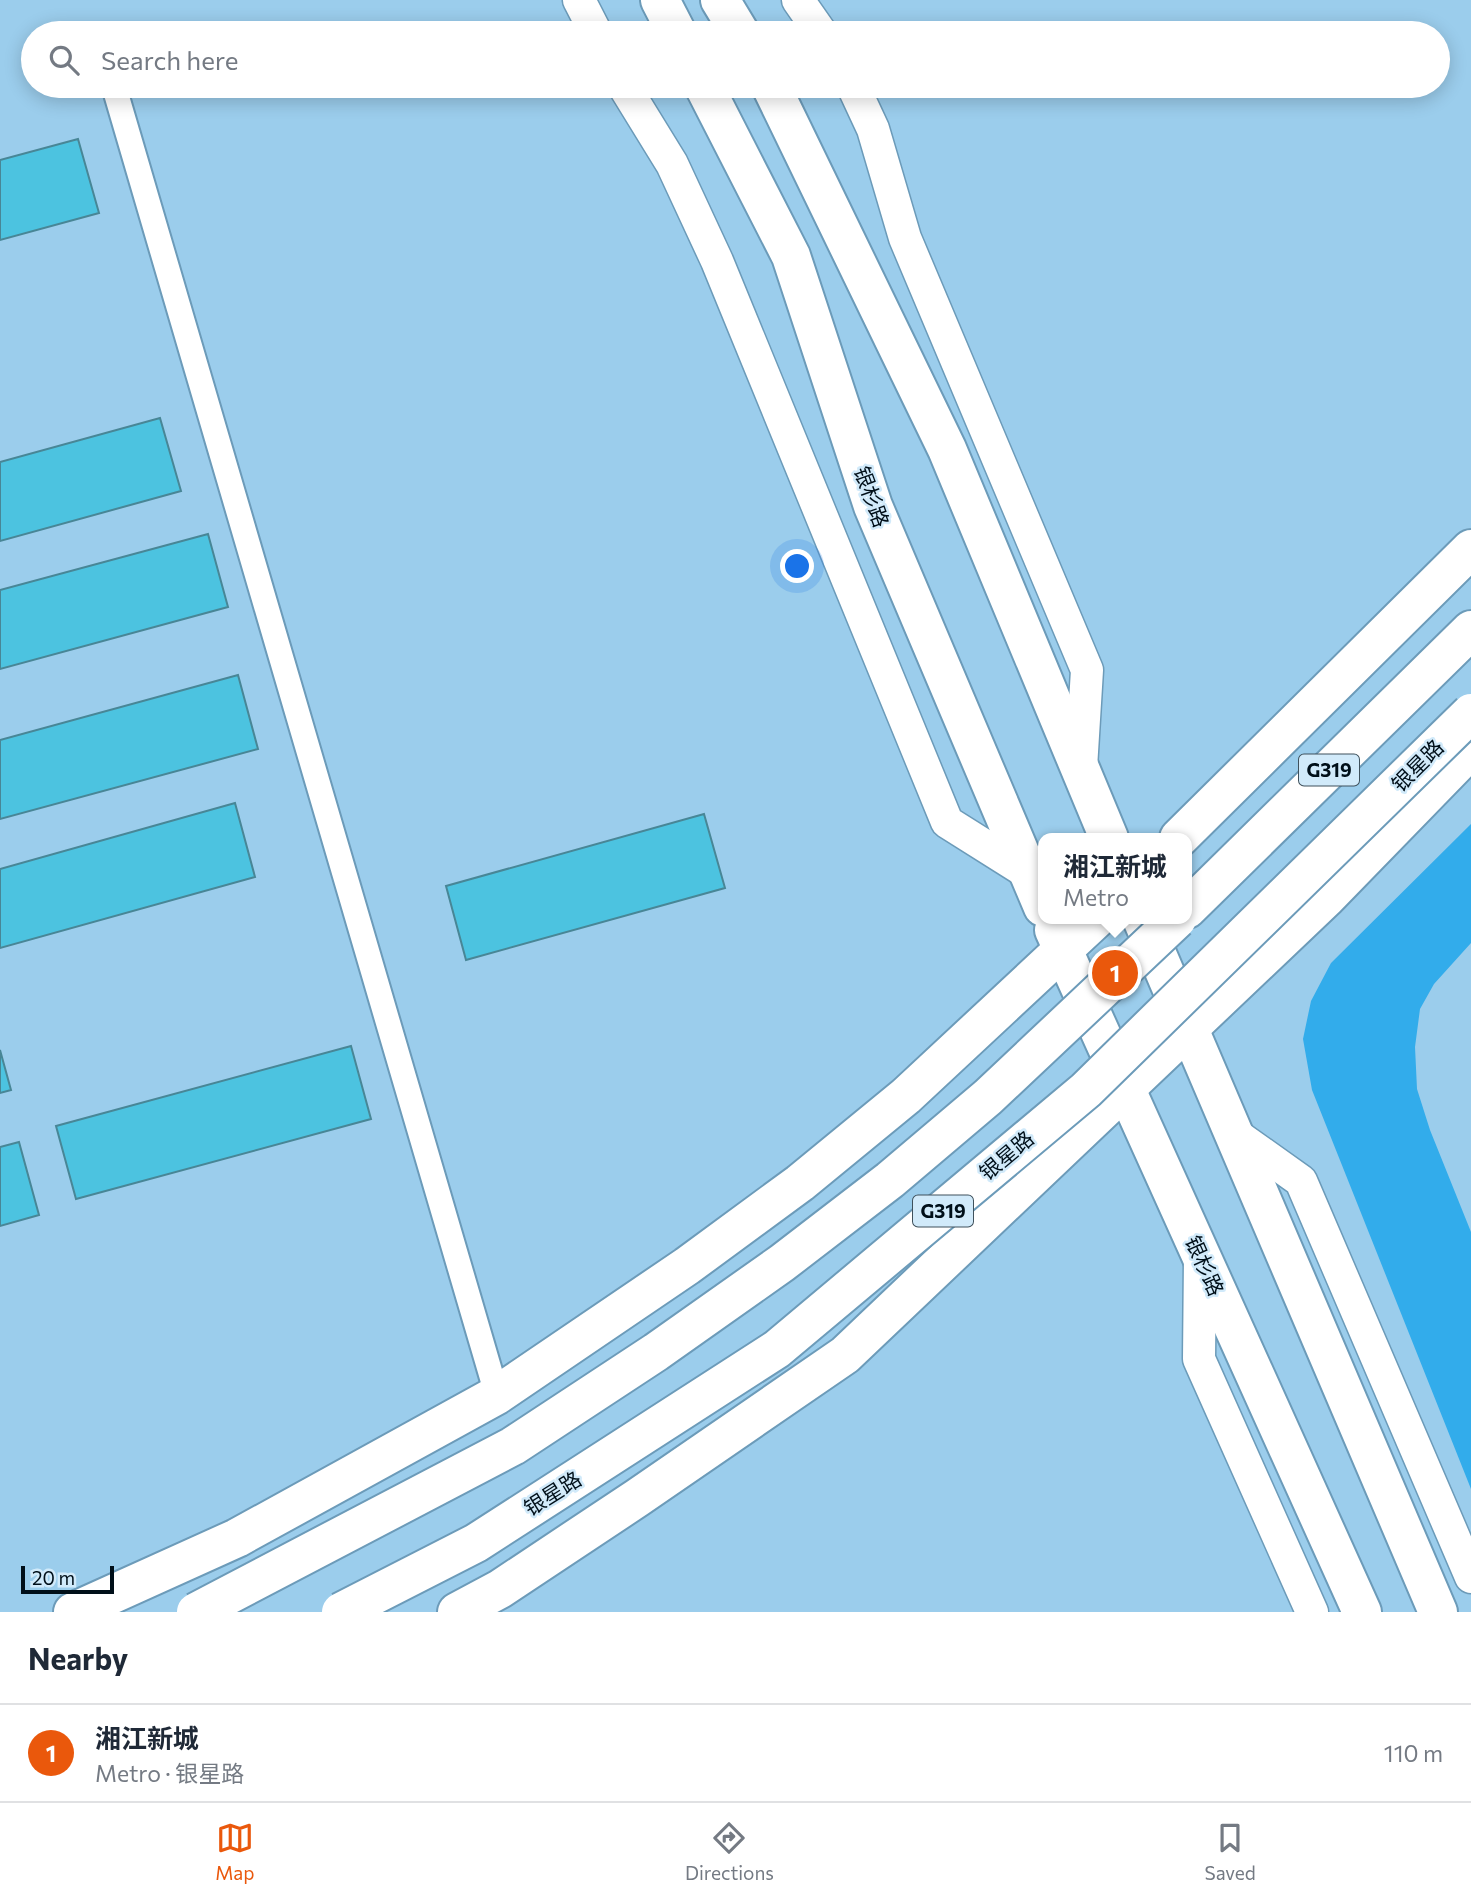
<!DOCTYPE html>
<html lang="en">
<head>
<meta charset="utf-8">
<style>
  body { margin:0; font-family:Commissioner,"Noto Sans SC",sans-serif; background:#f2f2f3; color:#1f2937 }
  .scale { position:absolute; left:21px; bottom:18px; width:93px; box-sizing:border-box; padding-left:7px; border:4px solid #000f19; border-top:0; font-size:19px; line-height:24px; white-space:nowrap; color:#000f19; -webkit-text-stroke:5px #d1eafa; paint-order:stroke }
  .you { position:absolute; left:798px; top:567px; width:24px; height:24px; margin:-18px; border:5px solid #fff; border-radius:50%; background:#1a73e8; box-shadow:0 0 0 10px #1a73e833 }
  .badge { display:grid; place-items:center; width:46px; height:46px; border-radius:50%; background:#ea580c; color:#fff; font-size:23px; font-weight:700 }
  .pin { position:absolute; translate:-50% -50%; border:4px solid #fff; box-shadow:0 2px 7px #0006 }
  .popup { position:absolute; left:1038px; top:833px; width:154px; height:91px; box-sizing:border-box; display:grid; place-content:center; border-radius:14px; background:#fff; filter:drop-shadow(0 2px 5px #0005); font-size:23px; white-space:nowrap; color:#747a83 }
  .popup b { font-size:26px; color:#1f2937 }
  .popup::after { content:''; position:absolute; left:50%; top:100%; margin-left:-14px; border:14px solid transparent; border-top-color:#fff }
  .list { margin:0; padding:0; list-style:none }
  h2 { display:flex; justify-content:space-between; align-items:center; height:91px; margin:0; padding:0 28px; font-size:30px }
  h2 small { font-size:23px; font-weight:400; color:#747a83 }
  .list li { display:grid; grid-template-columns:46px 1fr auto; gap:21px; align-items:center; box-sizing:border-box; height:98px; padding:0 28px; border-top:2px solid #e0e1e3 }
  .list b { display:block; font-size:26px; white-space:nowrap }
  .list p { margin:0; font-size:23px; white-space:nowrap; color:#747a83 }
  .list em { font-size:23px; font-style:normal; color:#747a83 }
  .icon { flex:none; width:38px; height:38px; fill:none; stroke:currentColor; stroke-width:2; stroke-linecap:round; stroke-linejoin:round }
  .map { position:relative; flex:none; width:1471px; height:1612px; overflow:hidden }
  .search { position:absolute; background:#fff; box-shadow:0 4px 18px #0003; left:21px; right:21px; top:21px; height:77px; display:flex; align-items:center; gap:18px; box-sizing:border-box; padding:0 24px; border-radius:38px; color:#747a83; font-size:26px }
  .sheet { height:189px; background:#fff }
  nav { display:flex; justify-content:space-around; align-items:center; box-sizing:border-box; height:98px; border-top:2px solid #e0e1e3; background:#fff; font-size:19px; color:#747a83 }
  nav a { display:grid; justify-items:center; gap:4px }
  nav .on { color:#ea580c }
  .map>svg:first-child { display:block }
  .green { fill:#32aceb }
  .building { fill:#4cc3e0; stroke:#488696; stroke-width:2 }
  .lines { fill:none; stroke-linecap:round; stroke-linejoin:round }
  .minor-casing { stroke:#6c9bb9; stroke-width:28 }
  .tertiary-casing { stroke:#6c9bb9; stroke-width:35 }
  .primary-casing { stroke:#6c9bb9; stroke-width:42 }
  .trunk-casing { stroke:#6c9bb9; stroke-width:42 }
  .minor { stroke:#fff; stroke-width:24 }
  .tertiary { stroke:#fff; stroke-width:32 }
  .primary { stroke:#fff; stroke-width:38 }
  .trunk { stroke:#fff; stroke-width:38 }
  .trunk-bridge-casing { stroke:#6c9bb9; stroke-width:42; stroke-linecap:butt }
  .trunk-bridge { stroke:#fff; stroke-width:38 }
  .labels { text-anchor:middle; stroke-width:5; stroke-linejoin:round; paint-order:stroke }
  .shield { fill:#d1eafa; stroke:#3f515c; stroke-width:2 }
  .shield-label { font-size:19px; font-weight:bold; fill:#000f19 }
  .street-label { font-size:21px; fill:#000f19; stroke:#d1eafa }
</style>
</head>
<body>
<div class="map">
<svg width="1471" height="1612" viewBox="0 0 1471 1612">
  <rect width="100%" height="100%" fill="#9bcdec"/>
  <polygon class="green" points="1471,824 1471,943 1434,984 1420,1009 1415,1047 1417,1089 1430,1130 1471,1232 1471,1489 1312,1090 1303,1039 1311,1001 1331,963"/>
  <g class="building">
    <polygon points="78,139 99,213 0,240 0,160"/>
    <polygon points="160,418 181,491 0,541 0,462"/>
    <polygon points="208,534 228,607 0,669 0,590"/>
    <polygon points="238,675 258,749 0,819 0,740"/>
    <polygon points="235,803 255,877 0,948 0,869"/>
    <polygon points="704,814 725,888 466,960 446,886"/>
    <polygon points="351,1046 371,1119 76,1199 56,1126"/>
    <polygon points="0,1050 11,1090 0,1093"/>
    <polygon points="19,1142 39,1215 0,1226 0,1147"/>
  </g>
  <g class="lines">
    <g class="minor-casing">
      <polyline id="minor" points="115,90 497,1395"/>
    </g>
    <g class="tertiary-casing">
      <g id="tertiary">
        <polyline points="579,0 596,33"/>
        <polyline points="798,0 821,33"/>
        <polyline points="624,86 672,164 717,261 947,822 1028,873"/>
        <polyline points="853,86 873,129 905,238 1087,670 1081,768"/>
        <polyline points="1232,1132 1301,1181 1471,1577"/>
        <polyline points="1200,1257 1199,1359 1312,1612"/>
      </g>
    </g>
    <g class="primary-casing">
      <g id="primary">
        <polyline points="660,0 677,33"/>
        <polyline points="720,0 740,33"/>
        <polyline points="704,86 791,256 873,506 1043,907"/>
        <polyline points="771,86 947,449 1109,838"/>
        <polyline points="1179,838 1471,549"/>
        <polyline points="1142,919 1438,1612"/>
        <polyline points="1054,930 1362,1612"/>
        <polyline points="73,1612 237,1538 497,1395 687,1266 800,1183 906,1096 1096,919"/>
        <polyline points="457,1612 500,1589 637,1498 845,1355 1326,898 1471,749"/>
      </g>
    </g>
    <g class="trunk-casing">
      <polyline id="trunk" points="1187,909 1471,630"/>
    </g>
    <use href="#minor" class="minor"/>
    <use href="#tertiary" class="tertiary"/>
    <use href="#primary" class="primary"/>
    <use href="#trunk" class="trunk"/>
    <g class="trunk-bridge-casing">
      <g id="trunk-bridge">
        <polyline points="196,1612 513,1446 656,1352 782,1263 890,1180 988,1097 1177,919"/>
        <polyline points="341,1612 476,1543 777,1349 1086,1090 1471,713"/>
      </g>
    </g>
    <use href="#trunk-bridge" class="trunk-bridge"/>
  </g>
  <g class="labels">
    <g class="shield">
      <rect x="1299" y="754.5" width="60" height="31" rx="5"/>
      <rect x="913" y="1195.5" width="60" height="31" rx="5"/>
    </g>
    <g class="shield-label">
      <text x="1329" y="777">G319</text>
      <text x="943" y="1218">G319</text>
    </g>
    <g class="street-label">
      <text transform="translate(871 497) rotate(70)" y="7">银杉路</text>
      <text transform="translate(1418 766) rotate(-45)" y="7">银星路</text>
      <text transform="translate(1007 1156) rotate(-40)" y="7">银星路</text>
      <text transform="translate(1204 1266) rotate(66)" y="7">银杉路</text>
      <text transform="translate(553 1494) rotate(-32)" y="7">银星路</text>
    </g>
  </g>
</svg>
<div class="scale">20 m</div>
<div class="you"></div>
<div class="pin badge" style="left:1115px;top:973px">1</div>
<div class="popup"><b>湘江新城</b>Metro</div>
<div class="search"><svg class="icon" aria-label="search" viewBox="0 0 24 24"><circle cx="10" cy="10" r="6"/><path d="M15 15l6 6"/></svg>Search here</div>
</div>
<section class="sheet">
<h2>Nearby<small></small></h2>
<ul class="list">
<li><span class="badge">1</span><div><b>湘江新城</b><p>Metro · 银星路</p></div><em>110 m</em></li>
</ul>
</section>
<nav>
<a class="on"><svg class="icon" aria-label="map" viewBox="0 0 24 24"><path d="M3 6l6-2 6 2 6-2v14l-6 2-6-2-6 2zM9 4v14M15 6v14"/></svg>Map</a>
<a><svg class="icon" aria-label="directions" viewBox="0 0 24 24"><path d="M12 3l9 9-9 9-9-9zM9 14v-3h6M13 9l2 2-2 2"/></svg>Directions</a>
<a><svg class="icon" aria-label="saved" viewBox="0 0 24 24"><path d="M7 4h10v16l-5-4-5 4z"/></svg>Saved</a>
</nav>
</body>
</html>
